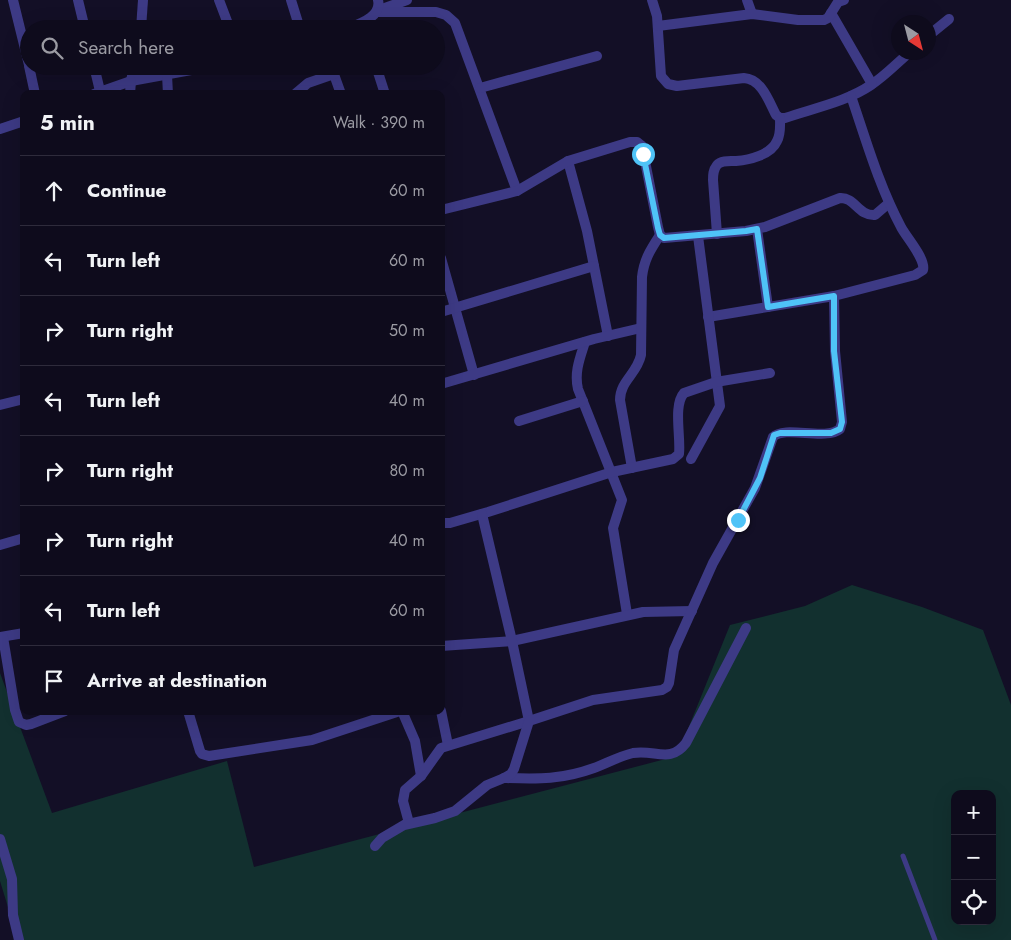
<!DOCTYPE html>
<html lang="en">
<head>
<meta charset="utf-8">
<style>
  body { margin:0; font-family:Jost,sans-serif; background:#171425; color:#f1f3f6 }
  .controls { position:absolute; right:15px; bottom:15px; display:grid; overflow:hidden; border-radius:10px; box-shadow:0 5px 20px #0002 }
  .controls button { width:45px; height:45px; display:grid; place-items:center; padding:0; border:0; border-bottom:1px solid #2e2b3b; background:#0e0b1c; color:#f1f3f6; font:25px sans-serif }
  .compass { position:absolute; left:891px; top:15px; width:45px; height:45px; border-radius:50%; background:#0e0b1c; box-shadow:0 5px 20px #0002; rotate:144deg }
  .stop { position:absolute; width:15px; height:15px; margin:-11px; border:4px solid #4fc3f7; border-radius:50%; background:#fff }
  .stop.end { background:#4fc3f7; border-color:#fff; box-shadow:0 1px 5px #0008 }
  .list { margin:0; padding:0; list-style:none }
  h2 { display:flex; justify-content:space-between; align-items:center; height:65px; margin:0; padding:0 20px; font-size:21px }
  h2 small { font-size:16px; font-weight:400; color:#9b9ba3 }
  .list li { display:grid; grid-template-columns:32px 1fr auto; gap:15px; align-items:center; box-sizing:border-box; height:70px; padding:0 20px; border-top:1px solid #2e2b3b }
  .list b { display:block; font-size:19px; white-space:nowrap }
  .list em { font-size:16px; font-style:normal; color:#9b9ba3 }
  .icon { flex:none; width:28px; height:28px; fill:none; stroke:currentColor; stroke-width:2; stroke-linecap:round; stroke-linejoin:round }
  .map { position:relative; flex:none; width:1011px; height:940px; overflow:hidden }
  .search { position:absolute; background:#0e0b1c; box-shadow:0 5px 20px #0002; left:20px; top:20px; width:425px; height:55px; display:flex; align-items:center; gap:12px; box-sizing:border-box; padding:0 18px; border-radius:28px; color:#9b9ba3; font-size:19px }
  .panel { position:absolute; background:#0e0b1c; box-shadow:0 5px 20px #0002; left:20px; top:90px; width:425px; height:625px; border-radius:10px }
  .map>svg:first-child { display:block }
  .green { fill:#12302f; fill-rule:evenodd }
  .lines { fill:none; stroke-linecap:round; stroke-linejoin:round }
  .service { stroke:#3d3a85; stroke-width:5 }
  .minor { stroke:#3d3a85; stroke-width:10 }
  .route { stroke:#4fc3f7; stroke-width:6 }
</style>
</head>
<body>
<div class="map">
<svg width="1011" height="940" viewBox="0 0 1011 940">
  <rect width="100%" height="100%" fill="#130f26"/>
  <path class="green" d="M852,585L922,607L983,630L1011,705V940H18L0,881V673L52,813L227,761L254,867L677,756L730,625L805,606ZM955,794H992V921H955Z"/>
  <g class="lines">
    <polyline class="service" points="903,856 935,940"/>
    <g class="minor">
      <polyline points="13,0 29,65"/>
      <polyline points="78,0 85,29"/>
      <polyline points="219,0 230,29"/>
      <polyline points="291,0 300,29"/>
      <path d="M652,0L657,16L661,76L668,84L677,86L744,78C762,79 769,102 776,115L780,118H785C814,108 846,102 871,85C885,76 897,63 910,52"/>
      <polyline points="747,0 752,14"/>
      <polyline points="382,9 407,0"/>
      <polyline points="377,12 436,12 446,15 455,23 517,191"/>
      <polyline points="831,13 872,84"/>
      <polyline points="658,26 752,14 798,20 824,20 828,18 838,2 844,0"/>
      <polyline points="141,29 143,0"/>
      <path d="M347,29C359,24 382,17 378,0"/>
      <polyline points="928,36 949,19"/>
      <polyline points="29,66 35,94"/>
      <polyline points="94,66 100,91"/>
      <polyline points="134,66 131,81 213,66"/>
      <polyline points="331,66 341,94"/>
      <polyline points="376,66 385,94"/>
      <polyline points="167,75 168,94"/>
      <polyline points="480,88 597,56"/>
      <polyline points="94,94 131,81 130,94"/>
      <polyline points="295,94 308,83 334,74"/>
      <polyline points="0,129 24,121"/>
      <polyline points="568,161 587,231 608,336"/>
      <path d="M441,210L517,191L568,161L630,142H637L642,146L658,227L660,235L664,238L746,231L765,227L840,198C855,197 858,216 875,215L889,203"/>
      <polyline points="757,229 768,307"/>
      <path d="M717,234L713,180C713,175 713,170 717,165C721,160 730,161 736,161C749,160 771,155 777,141C781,134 780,125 780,118"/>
      <polyline points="441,258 474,375"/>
      <polyline points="441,312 594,266"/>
      <path d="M708,317L834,296L915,275L923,270C926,259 906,237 901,227C879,186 866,140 851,96"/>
      <path d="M585,342C580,358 574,372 578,389L622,500L613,528L627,614"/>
      <polyline points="441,384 594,339 641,328"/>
      <polyline points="0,405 24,399"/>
      <polyline points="519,421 583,401"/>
      <polyline points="691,459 720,406 698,236"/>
      <path d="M632,468L620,400C620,381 637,374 641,355L642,277C644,259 651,249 660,235"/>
      <path d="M441,523H450L488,512L612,472L673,459L679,454C681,437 673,405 684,393L716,382L770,373"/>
      <polyline points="0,545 24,538"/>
      <polyline points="0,637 24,633"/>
      <polyline points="3,637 15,710 19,722 26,725 31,724 65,711"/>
      <polyline points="441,646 512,641 643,612 692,611"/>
      <polyline points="188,711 200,751 202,754 209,756 312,740 400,711"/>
      <polyline points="402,711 415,741 421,776"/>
      <polyline points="441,711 448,745"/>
      <path d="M504,778C538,779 561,780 594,768C607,763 620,756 633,753C655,749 670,764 686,743L746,628"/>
      <polyline points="409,823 403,801 405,790 421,776 441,748 529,721 512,641 482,514"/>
      <polyline points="0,839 12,879 13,915 19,940"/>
      <path d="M375,846L382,838L404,825L435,818L455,811L487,785L504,778L511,774L514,769L529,721L593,700L662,690L667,687L669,683L674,650L713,563L755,488L773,437C785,425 825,441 840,429L842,422L835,351L834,296"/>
    </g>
  </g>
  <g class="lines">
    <polyline class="route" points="643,154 658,228 660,235 664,238 746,231 757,229 768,307 834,296 834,351 842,422 840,429 831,433 780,433 774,435 760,478 738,520"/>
  </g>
</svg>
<div class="controls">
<button>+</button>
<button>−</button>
<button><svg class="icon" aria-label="locate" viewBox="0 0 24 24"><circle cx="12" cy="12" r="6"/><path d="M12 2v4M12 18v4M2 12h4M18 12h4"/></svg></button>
</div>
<svg class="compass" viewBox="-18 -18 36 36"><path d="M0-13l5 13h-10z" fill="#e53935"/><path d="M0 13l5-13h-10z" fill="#9b9ba3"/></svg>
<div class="stop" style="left:643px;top:154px"></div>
<div class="stop end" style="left:738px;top:520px"></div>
<div class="search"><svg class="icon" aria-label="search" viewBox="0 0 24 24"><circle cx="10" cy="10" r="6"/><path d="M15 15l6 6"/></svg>Search here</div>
<section class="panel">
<h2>5 min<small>Walk · 390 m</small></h2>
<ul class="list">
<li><svg class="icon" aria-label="ahead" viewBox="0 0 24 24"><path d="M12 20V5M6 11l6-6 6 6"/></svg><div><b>Continue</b></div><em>60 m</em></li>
<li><svg class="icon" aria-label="left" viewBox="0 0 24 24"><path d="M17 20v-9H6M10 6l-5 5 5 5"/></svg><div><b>Turn left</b></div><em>60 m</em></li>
<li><svg class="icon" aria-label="right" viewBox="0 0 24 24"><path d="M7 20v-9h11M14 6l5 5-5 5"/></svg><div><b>Turn right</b></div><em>50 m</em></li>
<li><svg class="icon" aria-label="left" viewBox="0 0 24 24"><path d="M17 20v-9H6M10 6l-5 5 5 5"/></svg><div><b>Turn left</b></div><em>40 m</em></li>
<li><svg class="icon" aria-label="right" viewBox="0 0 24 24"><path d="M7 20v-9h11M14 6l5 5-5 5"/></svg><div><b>Turn right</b></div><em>80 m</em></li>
<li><svg class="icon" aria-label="right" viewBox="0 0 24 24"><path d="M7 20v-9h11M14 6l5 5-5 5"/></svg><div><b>Turn right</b></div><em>40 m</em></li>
<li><svg class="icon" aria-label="left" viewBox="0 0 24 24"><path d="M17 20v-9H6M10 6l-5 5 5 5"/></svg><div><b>Turn left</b></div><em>60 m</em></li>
<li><svg class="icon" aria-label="arrive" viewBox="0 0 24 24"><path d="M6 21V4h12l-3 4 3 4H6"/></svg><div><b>Arrive at destination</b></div></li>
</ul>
</section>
</div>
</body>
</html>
